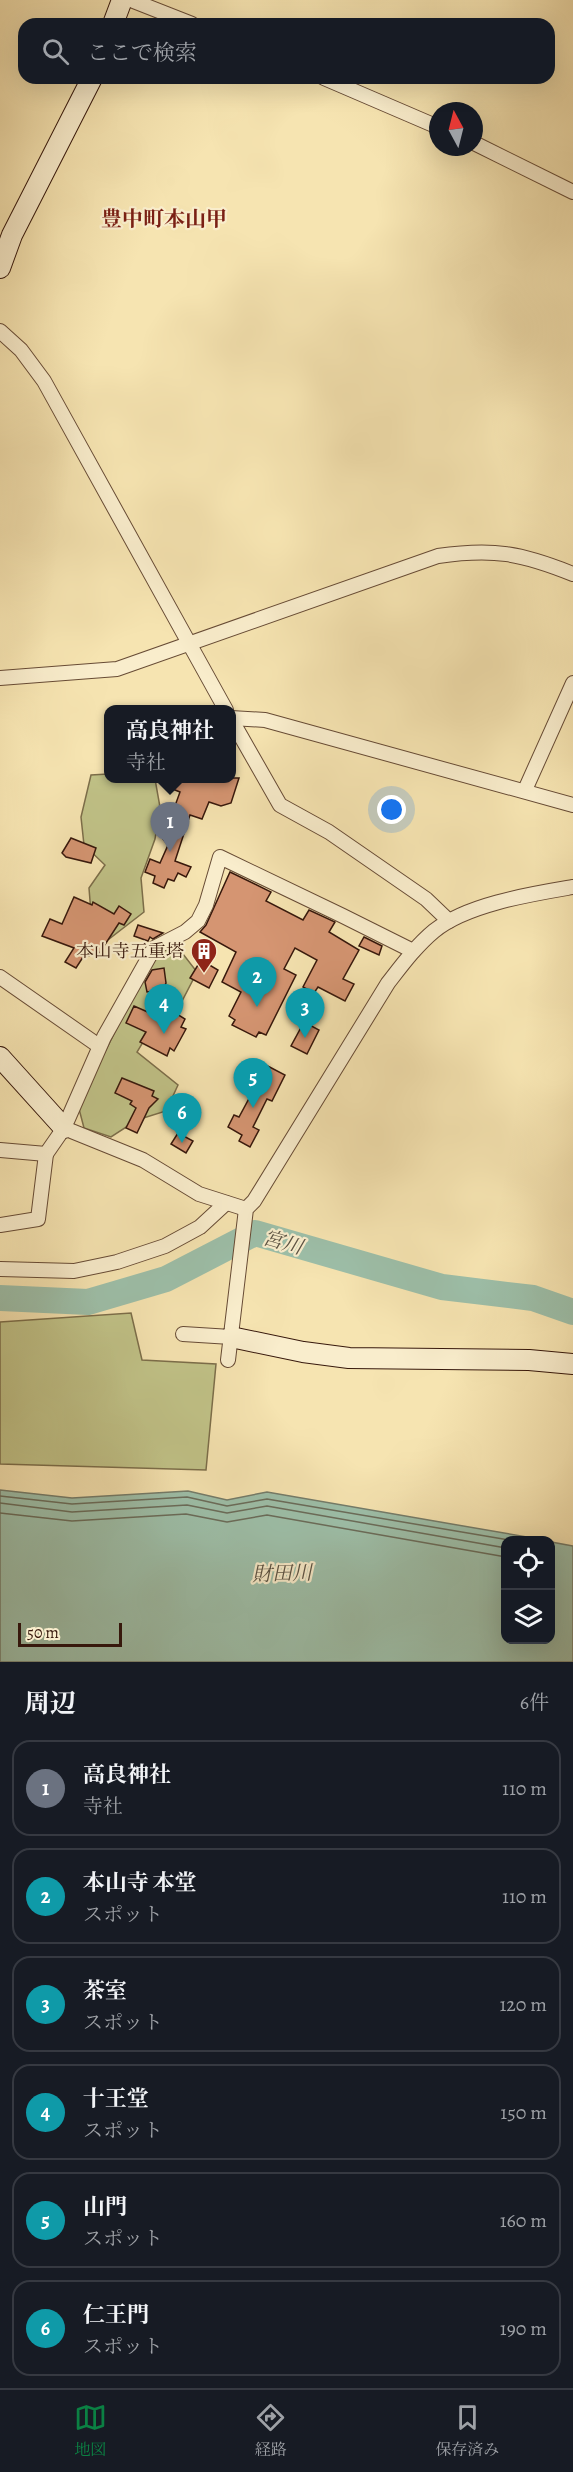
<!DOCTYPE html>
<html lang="ja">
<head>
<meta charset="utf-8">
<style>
  body { margin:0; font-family:Alegreya,"Noto Serif JP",serif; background:#20242c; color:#f1f3f6 }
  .controls { position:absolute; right:18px; bottom:18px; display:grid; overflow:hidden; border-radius:12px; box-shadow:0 6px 24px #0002 }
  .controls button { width:54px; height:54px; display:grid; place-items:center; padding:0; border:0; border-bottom:2px solid #363941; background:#171b24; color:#f1f3f6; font:30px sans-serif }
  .compass { position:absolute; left:429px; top:102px; width:54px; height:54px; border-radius:50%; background:#171b24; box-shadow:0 6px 24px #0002; rotate:353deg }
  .scale { position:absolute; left:18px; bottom:15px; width:104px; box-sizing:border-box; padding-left:6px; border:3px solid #37180c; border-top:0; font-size:16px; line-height:21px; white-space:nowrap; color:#37180c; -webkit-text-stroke:4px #f9edcc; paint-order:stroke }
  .you { position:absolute; left:392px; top:810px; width:21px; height:21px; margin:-15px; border:4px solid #fff; border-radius:50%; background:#1a73e8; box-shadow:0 0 0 9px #1a73e833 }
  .badge { display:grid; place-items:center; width:39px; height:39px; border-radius:50%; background:#0b8043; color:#fff; font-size:20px; font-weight:700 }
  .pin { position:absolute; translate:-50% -50px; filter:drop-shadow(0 2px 3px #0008) }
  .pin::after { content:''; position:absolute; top:32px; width:21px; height:18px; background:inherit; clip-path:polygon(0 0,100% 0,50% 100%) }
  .popup { position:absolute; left:104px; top:705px; width:132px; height:78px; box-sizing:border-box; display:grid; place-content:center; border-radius:12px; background:#171b24; filter:drop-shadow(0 2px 4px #0005); font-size:20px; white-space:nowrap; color:#9ea1a6 }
  .popup b { font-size:22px; color:#f1f3f6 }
  .popup::after { content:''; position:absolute; left:50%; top:100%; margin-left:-12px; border:12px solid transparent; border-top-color:#171b24 }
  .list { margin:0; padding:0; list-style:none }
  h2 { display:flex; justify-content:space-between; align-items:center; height:78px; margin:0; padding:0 24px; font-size:26px }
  h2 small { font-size:20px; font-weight:400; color:#9ea1a6 }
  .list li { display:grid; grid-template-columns:39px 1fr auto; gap:18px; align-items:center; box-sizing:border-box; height:96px; margin:0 12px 12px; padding:0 12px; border:2px solid #363941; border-radius:18px }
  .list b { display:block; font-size:22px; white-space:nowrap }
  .list p { margin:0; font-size:20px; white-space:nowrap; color:#9ea1a6 }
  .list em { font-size:20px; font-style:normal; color:#9ea1a6 }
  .icon { flex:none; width:33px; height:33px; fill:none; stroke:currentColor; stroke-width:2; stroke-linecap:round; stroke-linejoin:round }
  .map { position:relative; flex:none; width:573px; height:1662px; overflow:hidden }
  .search { position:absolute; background:#171b24; box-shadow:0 6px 24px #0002; left:18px; right:18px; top:18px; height:66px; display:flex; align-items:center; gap:15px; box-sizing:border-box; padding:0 21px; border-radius:18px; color:#9ea1a6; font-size:22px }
  .sheet { height:726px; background:#171b24 }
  nav { display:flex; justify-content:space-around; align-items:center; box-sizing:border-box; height:84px; border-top:2px solid #363941; background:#171b24; font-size:16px; color:#9ea1a6 }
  nav a { display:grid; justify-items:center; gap:3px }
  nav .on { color:#0b8043 }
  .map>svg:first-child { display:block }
  .green { fill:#c1c388; stroke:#7c6e4a; stroke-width:1.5 }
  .water { fill:#9dbfa9; stroke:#747c6a; stroke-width:1.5 }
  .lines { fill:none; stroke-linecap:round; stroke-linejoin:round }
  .shore { stroke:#6a6c5a; stroke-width:1.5 }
  .river { stroke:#9dbfa9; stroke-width:26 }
  .building { fill:#d59572; stroke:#37180c; stroke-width:1.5 }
  .street-casing { stroke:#674b35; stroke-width:16 }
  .secondary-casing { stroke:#37180c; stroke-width:22 }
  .street { stroke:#f9edcc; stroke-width:14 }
  .secondary { stroke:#f9edcc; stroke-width:20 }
  .labels { text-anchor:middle; stroke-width:4.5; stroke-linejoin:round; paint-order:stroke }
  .poi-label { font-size:18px; fill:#37180c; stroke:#f9edcc; text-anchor:end }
  .water-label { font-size:20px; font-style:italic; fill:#5b5243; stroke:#f9edcc }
  .quarter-label { font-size:21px; font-weight:bold; fill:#7a1f14; stroke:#f9edcc }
</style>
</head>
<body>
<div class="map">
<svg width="573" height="1662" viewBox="0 0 573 1662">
  <rect width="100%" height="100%" fill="#f6e4b1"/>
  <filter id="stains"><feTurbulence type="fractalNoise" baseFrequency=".00333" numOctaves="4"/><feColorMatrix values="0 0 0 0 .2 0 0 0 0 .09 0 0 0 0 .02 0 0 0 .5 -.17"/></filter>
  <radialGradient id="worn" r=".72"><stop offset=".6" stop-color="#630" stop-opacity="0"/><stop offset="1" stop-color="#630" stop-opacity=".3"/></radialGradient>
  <g class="green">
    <polygon points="108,774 108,778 155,779 160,807 155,839 141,878 144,912 109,939 92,926 89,888 105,865 84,845 81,817 91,775"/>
    <polygon points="176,945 197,972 180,1005 155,1022 137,1052 178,1085 166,1111 137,1120 111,1137 84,1128 78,1105 155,953"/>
    <polygon points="131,1313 142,1360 216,1364 206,1470 0,1464 0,1322"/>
  </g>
  <polygon class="water" points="0,1490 72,1498 188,1491 227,1500 267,1492 544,1540 506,1540 506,1640 550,1640 551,1542 573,1546 573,1662 0,1662"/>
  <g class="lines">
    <g class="shore">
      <polyline points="0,1496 72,1504 187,1497 227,1506 267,1499 509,1540"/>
      <polyline points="0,1503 72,1512 187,1505 227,1513 267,1506 506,1548"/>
      <polyline points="0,1513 72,1521 186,1514 227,1522 267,1515 506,1557"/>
    </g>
    <polyline class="river" points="0,1298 88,1302 166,1279 255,1233 442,1287 533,1298 573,1312"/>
  </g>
  <g class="building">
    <polygon points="174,778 239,778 231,803 221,806 209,802 202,819 190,815 175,861 191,867 186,877 178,873 174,881 168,879 164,888 153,883 155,876 145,872 150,859 160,863 168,845 163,839 180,792 170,788"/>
    <polygon points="71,838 96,848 91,863 66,857 62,853"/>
    <polygon points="230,872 271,892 266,901 303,920 309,910 335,922 329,932 359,950 343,979 354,984 345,1001 318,987 314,993 303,987 317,960 295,948 284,969 296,975 266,1035 259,1032 256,1037 232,1025 235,1020 229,1016 241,992 222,982 236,952 200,932 206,925"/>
    <polygon points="74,897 92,905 93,902 114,914 119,906 131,914 124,925 119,923 97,957 91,953 89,956 85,954 76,968 65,962 74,948 42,936 50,919 62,924"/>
    <polygon points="138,925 141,926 163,933 153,939 150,937 148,941 134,936"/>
    <polygon points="364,937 382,946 379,955 359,946"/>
    <polygon points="201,960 218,970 209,988 190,978"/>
    <polygon points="164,968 166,983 162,990 147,992 145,982 152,970"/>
    <polygon points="134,1006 166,1020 172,1011 185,1019 181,1027 186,1029 174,1051 170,1048 167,1056 140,1042 146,1032 126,1023"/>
    <polygon points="304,1022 319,1030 307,1054 291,1046"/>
    <polygon points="260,1062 285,1075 272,1101 267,1099 253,1127 259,1130 250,1147 239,1141 242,1135 228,1127 234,1115 239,1117 253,1091 246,1088 250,1082 245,1080 253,1066 256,1068"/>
    <polygon points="122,1078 154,1091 152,1096 158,1099 149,1108 137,1133 126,1128 136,1108 130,1104 132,1101 115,1093"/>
    <polygon points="178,1133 193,1141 186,1153 171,1144"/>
  </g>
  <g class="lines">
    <g class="street-casing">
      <g id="street">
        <polyline points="131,0 192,24"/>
        <polyline points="324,78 438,127"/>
        <polyline points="474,143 573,192"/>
        <polyline points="0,331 21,350 44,381 226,710"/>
        <path d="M0,678L117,669L438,556C493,548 521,553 573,574"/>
        <polyline points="231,718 265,720 573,805"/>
        <polyline points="231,719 280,805 329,832 426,899 449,921"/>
        <polyline points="525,790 573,683"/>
        <polyline points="0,977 99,1046"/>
        <polyline points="64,1128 143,1160 199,1194 246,1209"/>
        <polyline points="0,1150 46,1154 64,1128 104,1037 154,948 185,932 198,921 206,905 220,857 343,916 413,951"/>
        <polyline points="0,1225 38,1219 46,1154"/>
        <polyline points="0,1269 74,1271 117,1262 165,1246 200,1227 226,1203"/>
        <polyline points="183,1334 231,1337"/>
        <path d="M228,1360L246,1209L254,1201L388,983C402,965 416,946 434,931C467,904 532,894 573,887"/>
      </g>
    </g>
    <g class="secondary-casing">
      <g id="secondary">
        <polyline points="113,24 122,0"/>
        <polyline points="0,268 12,235 92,78"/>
        <polyline points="0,1057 64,1128"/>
        <polyline points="231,1337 303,1352 349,1358 529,1360 573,1364"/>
      </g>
    </g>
    <use href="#street" class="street"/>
    <use href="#secondary" class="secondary"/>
  </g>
  <defs>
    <g id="building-pin" transform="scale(1.35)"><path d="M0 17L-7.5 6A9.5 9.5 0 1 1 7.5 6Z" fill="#8f2418" stroke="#f9edcc"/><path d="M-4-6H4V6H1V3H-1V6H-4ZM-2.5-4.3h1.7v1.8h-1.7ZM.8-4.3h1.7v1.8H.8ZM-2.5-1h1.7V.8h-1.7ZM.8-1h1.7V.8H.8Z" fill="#fff"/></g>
  </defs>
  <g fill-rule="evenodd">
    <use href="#building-pin" x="204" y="951"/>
  </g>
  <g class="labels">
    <g class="poi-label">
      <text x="184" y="957">本山寺五重塔</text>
    </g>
    <g class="water-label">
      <text transform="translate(283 1242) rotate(16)" y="7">宮川</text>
      <text transform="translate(282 1573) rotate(-2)" y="7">財田川</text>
    </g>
    <g class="quarter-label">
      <text x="164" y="226">豊中町本山甲</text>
    </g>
  </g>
  <rect width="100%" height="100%" filter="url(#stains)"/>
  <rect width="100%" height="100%" fill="url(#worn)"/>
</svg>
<div class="controls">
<button><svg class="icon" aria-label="locate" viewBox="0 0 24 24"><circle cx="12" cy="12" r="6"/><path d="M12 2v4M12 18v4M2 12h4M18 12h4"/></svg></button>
<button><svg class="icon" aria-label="layers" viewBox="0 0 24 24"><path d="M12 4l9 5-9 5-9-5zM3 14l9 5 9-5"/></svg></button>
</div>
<svg class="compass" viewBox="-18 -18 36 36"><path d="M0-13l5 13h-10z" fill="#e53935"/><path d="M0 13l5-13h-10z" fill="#9ea1a6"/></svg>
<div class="scale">50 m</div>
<div class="you"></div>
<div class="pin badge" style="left:170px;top:852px;background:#6b7280">1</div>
<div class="popup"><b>高良神社</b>寺社</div>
<div class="pin badge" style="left:257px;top:1007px;background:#0f9aa8">2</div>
<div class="pin badge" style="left:305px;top:1038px;background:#0f9aa8">3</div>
<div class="pin badge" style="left:164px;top:1034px;background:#0f9aa8">4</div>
<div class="pin badge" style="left:253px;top:1108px;background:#0f9aa8">5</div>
<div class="pin badge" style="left:182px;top:1143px;background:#0f9aa8">6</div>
<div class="search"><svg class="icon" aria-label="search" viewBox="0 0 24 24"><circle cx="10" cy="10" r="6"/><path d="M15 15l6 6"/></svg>ここで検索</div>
</div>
<section class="sheet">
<h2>周辺<small>6件</small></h2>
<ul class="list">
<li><span class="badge" style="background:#6b7280">1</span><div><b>高良神社</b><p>寺社</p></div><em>110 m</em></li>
<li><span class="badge" style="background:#0f9aa8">2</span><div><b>本山寺 本堂</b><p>スポット</p></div><em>110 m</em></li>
<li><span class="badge" style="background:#0f9aa8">3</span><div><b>茶室</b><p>スポット</p></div><em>120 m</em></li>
<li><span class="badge" style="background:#0f9aa8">4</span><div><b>十王堂</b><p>スポット</p></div><em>150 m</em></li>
<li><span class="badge" style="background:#0f9aa8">5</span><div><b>山門</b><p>スポット</p></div><em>160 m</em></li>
<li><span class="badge" style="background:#0f9aa8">6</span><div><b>仁王門</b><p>スポット</p></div><em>190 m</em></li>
</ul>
</section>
<nav>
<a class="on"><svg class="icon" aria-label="map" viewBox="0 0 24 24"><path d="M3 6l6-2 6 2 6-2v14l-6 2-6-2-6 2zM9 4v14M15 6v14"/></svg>地図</a>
<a><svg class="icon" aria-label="directions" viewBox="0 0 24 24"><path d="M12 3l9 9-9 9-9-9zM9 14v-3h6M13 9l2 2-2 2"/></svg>経路</a>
<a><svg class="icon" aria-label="saved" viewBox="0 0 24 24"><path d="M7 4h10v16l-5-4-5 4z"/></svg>保存済み</a>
</nav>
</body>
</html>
